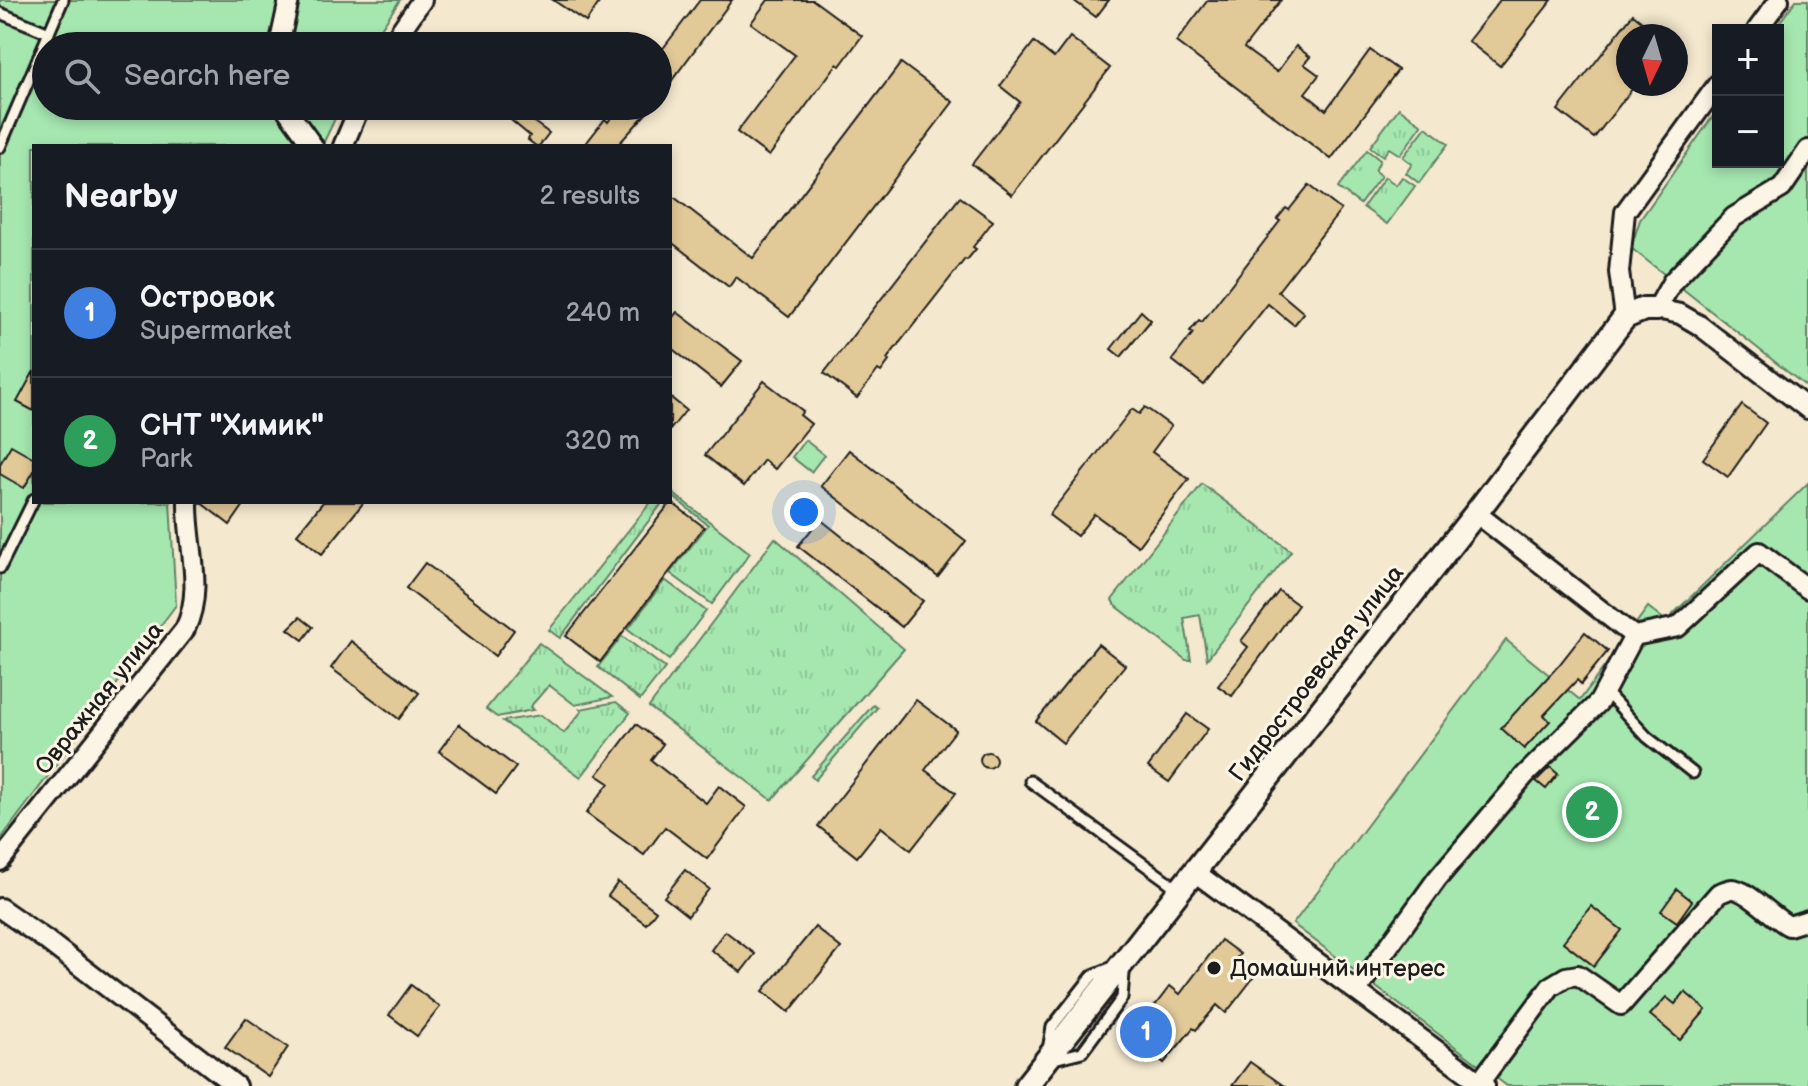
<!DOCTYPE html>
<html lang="en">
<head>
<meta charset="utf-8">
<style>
  body { margin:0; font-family:"Balsamiq Sans",sans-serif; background:#242831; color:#f1f3f6 }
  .controls { position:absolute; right:24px; top:24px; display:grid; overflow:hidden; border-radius:0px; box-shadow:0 4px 12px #0003 }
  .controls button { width:72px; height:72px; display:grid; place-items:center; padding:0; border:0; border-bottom:2px solid #363941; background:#171b24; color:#f1f3f6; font:40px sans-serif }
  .compass { position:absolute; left:1616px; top:24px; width:72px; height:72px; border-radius:50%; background:#171b24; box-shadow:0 4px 12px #0003; rotate:185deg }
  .you { position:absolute; left:804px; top:512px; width:28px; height:28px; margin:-20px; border:6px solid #fff; border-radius:50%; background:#1a73e8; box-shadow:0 0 0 12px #1a73e833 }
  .badge { display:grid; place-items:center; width:52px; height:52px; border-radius:50%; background:#d93025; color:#fff; font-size:26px; font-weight:700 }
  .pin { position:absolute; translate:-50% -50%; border:4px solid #fff; box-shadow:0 2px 8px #0006 }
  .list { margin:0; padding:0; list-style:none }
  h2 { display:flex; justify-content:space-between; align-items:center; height:104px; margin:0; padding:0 32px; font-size:34px }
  h2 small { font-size:26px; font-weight:400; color:#9ea1a6 }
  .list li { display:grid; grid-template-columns:52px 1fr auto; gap:24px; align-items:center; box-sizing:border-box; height:128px; padding:0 32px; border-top:2px solid #363941 }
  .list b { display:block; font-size:30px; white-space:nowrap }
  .list p { margin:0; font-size:26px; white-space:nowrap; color:#9ea1a6 }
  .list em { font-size:26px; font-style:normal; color:#9ea1a6 }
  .icon { flex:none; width:44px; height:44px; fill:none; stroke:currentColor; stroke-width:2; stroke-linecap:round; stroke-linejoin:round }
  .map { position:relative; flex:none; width:1808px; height:1086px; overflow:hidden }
  .search { position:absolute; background:#171b24; box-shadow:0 4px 12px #0003; left:32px; top:32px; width:640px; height:88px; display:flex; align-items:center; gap:20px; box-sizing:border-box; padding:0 28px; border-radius:44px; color:#9ea1a6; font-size:30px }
  .panel { position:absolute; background:#171b24; box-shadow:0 4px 12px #0003; left:32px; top:144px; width:640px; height:360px; border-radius:0px }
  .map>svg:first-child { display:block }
  .grass { fill:url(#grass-tufts); stroke:#618266; stroke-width:2 }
  .garden { fill:#a6e7b0; stroke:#618266; stroke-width:2 }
  .building { fill:#e2c998; stroke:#1c1c1c; stroke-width:2 }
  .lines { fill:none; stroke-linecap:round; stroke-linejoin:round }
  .service-casing { stroke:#1c1c1c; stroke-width:15 }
  .minor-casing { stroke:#1c1c1c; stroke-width:24 }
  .tertiary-casing { stroke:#1c1c1c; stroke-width:28 }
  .service { stroke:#fcf5e5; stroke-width:9 }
  .minor { stroke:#fcf5e5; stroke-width:18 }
  .tertiary { stroke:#fcf5e5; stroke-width:22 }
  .poi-dot { fill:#1c1c1c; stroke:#fcf5e5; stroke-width:3 }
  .labels { text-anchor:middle; stroke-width:6; stroke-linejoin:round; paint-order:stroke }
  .street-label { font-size:24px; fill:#1c1c1c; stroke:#fcf5e5 }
  .poi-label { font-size:24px; fill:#1c1c1c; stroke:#fcf5e5; text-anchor:start }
</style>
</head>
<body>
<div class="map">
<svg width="1808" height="1086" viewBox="0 0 1808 1086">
  <defs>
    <pattern id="grass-tufts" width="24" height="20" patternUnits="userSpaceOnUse" patternTransform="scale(2)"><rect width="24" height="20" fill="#a6e7b0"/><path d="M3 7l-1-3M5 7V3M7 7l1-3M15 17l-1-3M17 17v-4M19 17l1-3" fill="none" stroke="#8ec697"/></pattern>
  </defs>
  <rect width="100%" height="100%" fill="#f4e8ce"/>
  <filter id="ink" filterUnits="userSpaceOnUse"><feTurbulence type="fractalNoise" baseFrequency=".0125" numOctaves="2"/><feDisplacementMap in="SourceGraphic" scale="16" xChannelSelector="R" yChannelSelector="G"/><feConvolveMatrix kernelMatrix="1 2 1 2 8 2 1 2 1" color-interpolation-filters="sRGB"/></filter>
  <g filter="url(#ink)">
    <g class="grass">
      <polygon points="1399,108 1422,125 1400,155 1389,148 1383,156 1370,147"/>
      <polygon points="1426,127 1448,144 1419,183 1406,173 1412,164 1403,157"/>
      <polygon points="1367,150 1380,160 1375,171 1381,176 1360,204 1338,188"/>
      <polygon points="1385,177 1396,185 1402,177 1415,186 1387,224 1363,207"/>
      <polygon points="805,440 824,455 811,472 792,457"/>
      <polygon points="1202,484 1291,551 1207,659 1200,615 1184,618 1191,660 1186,660 1115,605 1112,600"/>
      <polygon points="670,491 750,553 712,604 670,573 708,525 670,494"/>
      <polygon points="651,502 663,502 560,638 549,630"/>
      <polygon points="775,538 904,649 772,800 649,707"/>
      <polygon points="665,580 706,611 669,660 628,629"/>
      <polygon points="622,636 665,668 640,700 598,667"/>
      <polygon points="539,643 612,697 575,705 549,685 530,707 533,710 497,717 486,709"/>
      <polygon points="616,702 630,713 581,777 503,721 541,715 564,733 582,711 580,709"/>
      <polygon points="873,705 877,708 815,780 811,776"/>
    </g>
    <g class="garden">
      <polygon points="0,0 400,0 369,46 46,46 46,106 341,106 322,146 34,146 34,502 170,502 176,605 0,840"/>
      <polygon points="1796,0 1808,0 1808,388 1631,248 1640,220 1718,109 1718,162 1778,162 1778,30 1774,30"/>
      <polygon points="1808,483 1808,1086 1507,1086 1293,924 1506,640 1580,700 1648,607 1666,621"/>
    </g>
    <g class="building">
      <polygon points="553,0 601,0 586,22"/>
      <polygon points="700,0 732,0 658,99 658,55"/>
      <polygon points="768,0 813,0 862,36 840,66 837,64 769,156 737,132 795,55 751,23"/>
      <polygon points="1073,0 1109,0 1096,17"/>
      <polygon points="1208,0 1281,0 1244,48 1277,72 1296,46 1310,57 1304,64 1319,75 1305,93 1326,110 1370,50 1398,70 1331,159 1176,42"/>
      <polygon points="1500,0 1552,0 1500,66 1468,41"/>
      <polygon points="1633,14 1661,36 1628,36 1628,84 1636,84 1594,138 1558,110"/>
      <polygon points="1070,37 1110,68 1012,195 972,164 1020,102 1000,86 1034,42 1054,58"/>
      <polygon points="901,63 953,102 789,317 736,277 729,287 670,241 670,194 753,258"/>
      <polygon points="494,106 519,106 533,118 531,120 549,133 539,146 536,146 528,140 530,136"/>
      <polygon points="617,106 653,106 617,146 584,146 605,119 608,122 619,107"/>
      <polygon points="1309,185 1341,210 1278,291 1304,313 1294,325 1268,304 1204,385 1172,360 1193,333 1190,331 1199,320 1202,322 1280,221 1277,219 1286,208 1289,210"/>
      <polygon points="960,197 993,221 973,247 976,249 967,260 965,259 887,359 889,361 881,372 878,370 857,398 824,373"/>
      <polygon points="1141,311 1151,320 1121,357 1111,349"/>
      <polygon points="677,312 742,361 721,387 670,347 670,321"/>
      <polygon points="34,371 34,411 17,402"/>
      <polygon points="764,381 803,411 800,415 811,424 775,469 764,460 744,486 705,455"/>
      <polygon points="670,397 686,410 670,430"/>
      <polygon points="1742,405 1766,423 1728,477 1703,459"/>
      <polygon points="1145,407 1171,426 1152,452 1189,479 1138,546 1094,514 1077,536 1049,515 1132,409 1139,414"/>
      <polygon points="11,445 34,458 34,471 24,488 0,474 0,464"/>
      <polygon points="849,450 966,541 938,577 821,486"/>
      <polygon points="200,502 246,502 230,525"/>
      <polygon points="323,502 364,502 322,554 297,534"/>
      <polygon points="671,502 704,527 600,662 566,636"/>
      <polygon points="820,519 923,601 902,627 798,546"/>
      <polygon points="425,563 514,630 495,656 406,588"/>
      <polygon points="1279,591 1298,605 1232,696 1218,686 1248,647 1241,641"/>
      <polygon points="300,617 313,627 303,640 288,629"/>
      <polygon points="1585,632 1608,651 1581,684 1577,680 1544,715 1550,721 1524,749 1501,728 1559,665"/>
      <polygon points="351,641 419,693 399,719 331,668"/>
      <polygon points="1098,644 1125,665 1063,743 1036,721"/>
      <polygon points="916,700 956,730 925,770 956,793 911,850 881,827 857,857 818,826"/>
      <polygon points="1187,714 1208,729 1169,782 1148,767"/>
      <polygon points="459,724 516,767 496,794 439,751"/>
      <polygon points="636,724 663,744 651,760 706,803 719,786 746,807 707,859 665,827 644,855 586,813 609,783 597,775"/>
      <circle cx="988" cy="760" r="8"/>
      <polygon points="1550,767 1558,774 1546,789 1536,781"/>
      <polygon points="685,870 709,889 688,916 664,897"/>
      <polygon points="618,882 656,911 646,924 608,896"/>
      <polygon points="1677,889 1692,901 1677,922 1661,911"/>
      <polygon points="1591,906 1622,930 1594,966 1563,942"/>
      <polygon points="815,927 841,948 789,1012 763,991"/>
      <polygon points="725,931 755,954 741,972 711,950"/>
      <polygon points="1221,940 1240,954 1234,961 1254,977 1226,1013 1217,1005 1196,1030 1193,1028 1164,1063 1131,1037 1170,986 1180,994"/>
      <polygon points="411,985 440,1007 417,1036 389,1015"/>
      <polygon points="1685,992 1706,1010 1680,1040 1650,1015 1666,997 1675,1004"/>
      <polygon points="246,1018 288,1047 268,1077 225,1047"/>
      <polygon points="1250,1062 1284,1086 1232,1086"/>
    </g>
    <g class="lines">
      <g class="service-casing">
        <g id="service">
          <polyline points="0,13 49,33"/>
          <polyline points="0,147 63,0"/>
          <polyline points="0,568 34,499"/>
          <polyline points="1605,691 1647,737 1693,773"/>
          <polyline points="1030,781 1178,889"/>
          <polygon points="1125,962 1122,998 1082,1052 1046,1061 1052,1027 1093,975"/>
        </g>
      </g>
      <g class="minor-casing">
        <g id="minor">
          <polyline points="1757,30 1779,0"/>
          <polyline points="279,46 289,0"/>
          <polyline points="390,46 422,0"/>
          <polyline points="284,106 313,146"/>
          <polyline points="343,146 360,106"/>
          <polyline points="1808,150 1782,188 1734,217 1672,282 1657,309 1680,314 1699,325 1808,409"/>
          <polyline points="1625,317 1619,272 1625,212 1718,84"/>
          <polyline points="1476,513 1634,636 1678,627 1759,552 1808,589"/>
          <path d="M0,861L185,629C205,588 187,545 188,502"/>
          <polyline points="1196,873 1485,1086"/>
          <polyline points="0,908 46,940 236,1086"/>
          <polyline points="1357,990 1437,879 1525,775 1599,702 1634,636"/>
          <path d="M1480,1082L1551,986L1566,977L1578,975L1621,1005L1719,893C1724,892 1728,889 1732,889C1747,889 1773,918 1789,926L1808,920"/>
        </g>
      </g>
      <g class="tertiary-casing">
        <polyline id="tertiary" points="1026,1086 1476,513 1625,317 1644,309 1657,309"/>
      </g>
      <use href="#service" class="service"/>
      <use href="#minor" class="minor"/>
      <use href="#tertiary" class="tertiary"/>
    </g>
  </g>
  <circle class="poi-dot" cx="1214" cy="968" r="8"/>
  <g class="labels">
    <g class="street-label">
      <text transform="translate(1316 673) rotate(-52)" y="8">Гидростроевская улица</text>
      <text transform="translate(99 698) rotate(-51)" y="8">Овражная улица</text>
    </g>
    <g class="poi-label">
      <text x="1230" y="976">Домашний интерес</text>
    </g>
  </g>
</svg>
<div class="controls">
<button>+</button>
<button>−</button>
</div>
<svg class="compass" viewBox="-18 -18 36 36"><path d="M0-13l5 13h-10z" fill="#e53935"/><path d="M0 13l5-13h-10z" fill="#9ea1a6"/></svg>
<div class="you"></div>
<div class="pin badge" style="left:1146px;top:1032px;background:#3f7fe0">1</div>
<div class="pin badge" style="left:1592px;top:812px;background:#2e9e5b">2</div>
<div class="search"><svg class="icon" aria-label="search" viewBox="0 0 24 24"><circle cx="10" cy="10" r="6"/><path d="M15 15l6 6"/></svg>Search here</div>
<section class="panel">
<h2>Nearby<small>2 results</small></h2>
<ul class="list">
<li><span class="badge" style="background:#3f7fe0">1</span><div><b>Островок</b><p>Supermarket</p></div><em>240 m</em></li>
<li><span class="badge" style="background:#2e9e5b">2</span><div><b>СНТ &quot;Химик&quot;</b><p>Park</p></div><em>320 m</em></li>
</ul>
</section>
</div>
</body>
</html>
